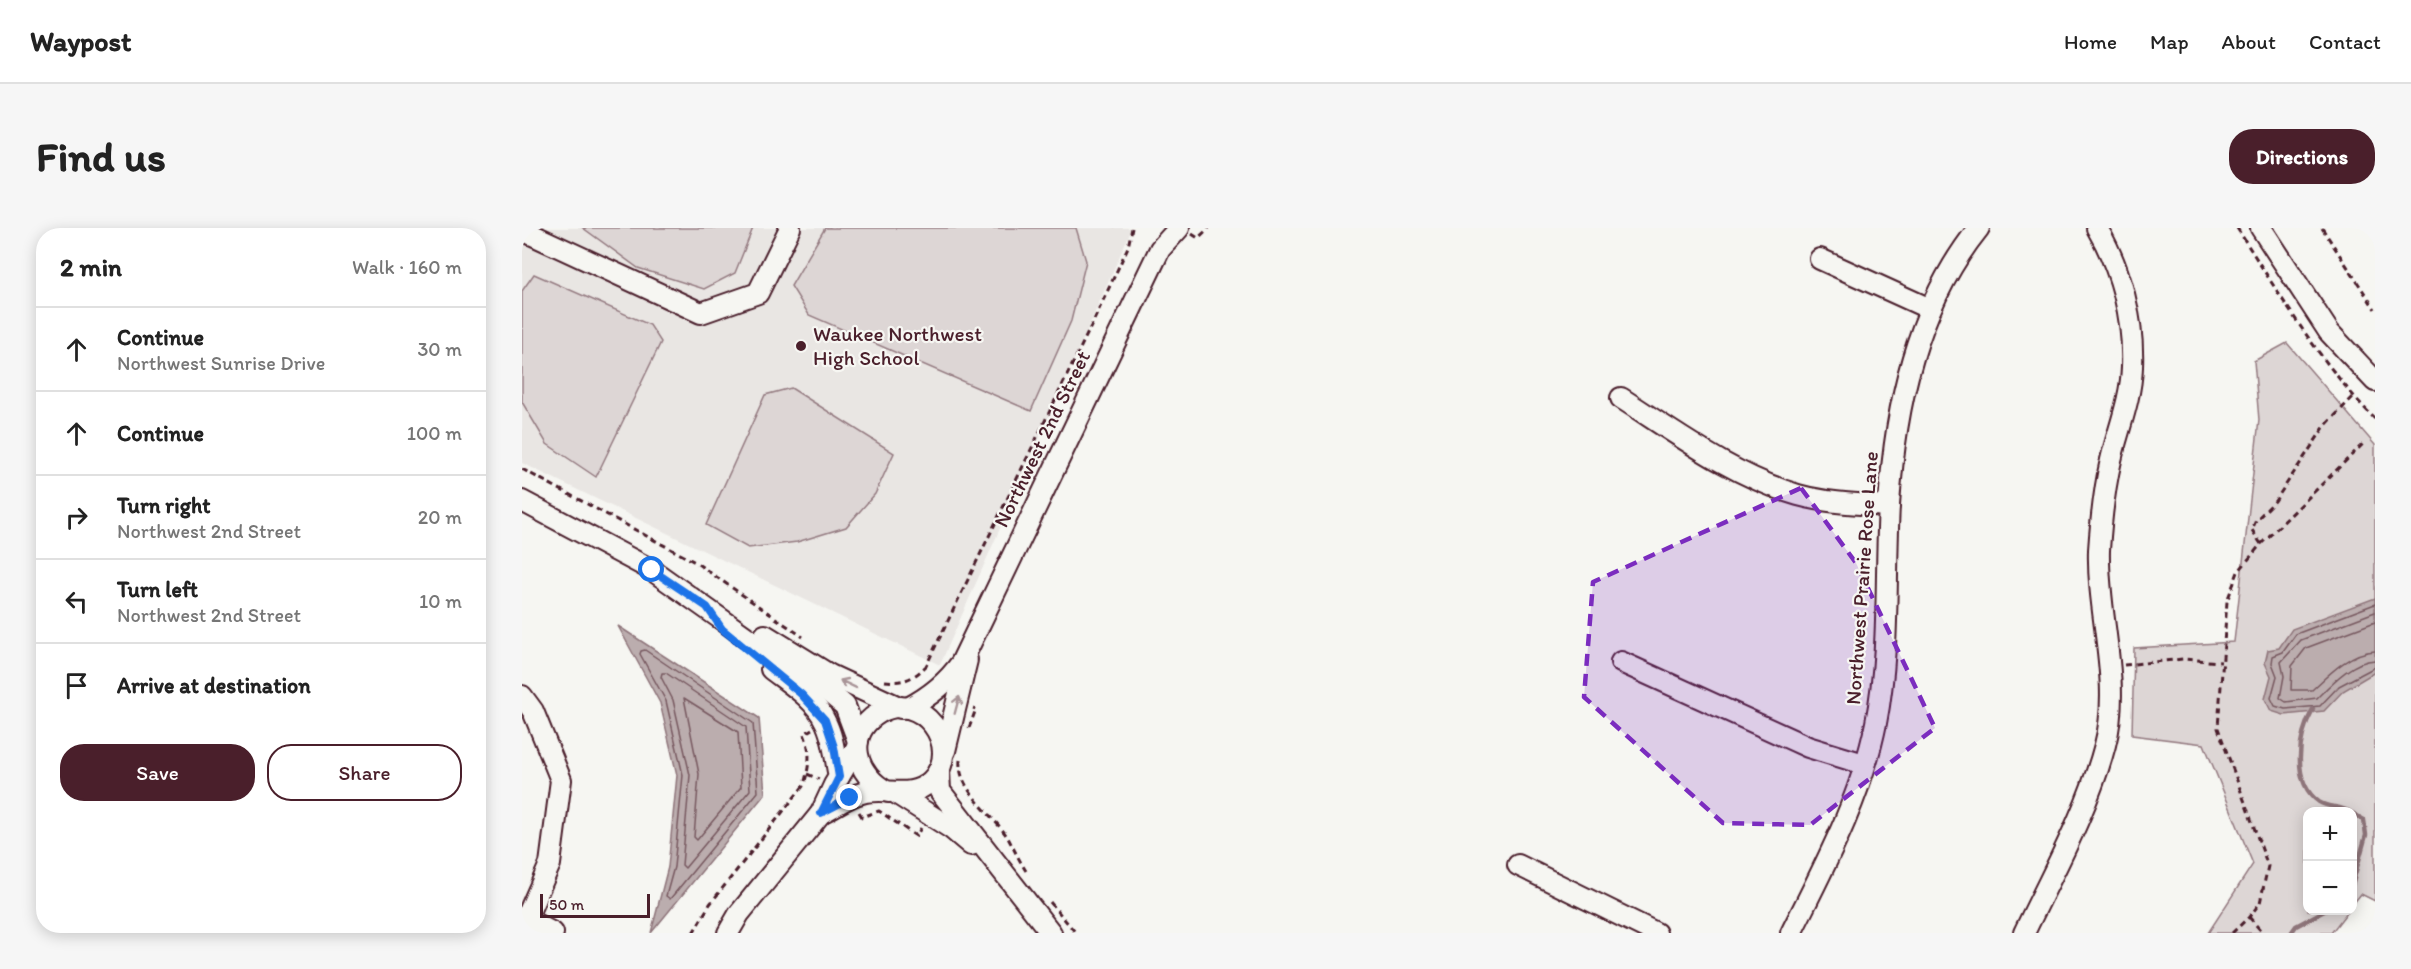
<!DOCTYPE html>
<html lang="en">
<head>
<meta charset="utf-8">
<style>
  body { margin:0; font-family:Itim,sans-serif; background:#f6f6f6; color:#222 }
  .controls { position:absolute; right:18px; bottom:18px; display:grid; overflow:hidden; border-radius:12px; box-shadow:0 3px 15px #0003 }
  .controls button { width:54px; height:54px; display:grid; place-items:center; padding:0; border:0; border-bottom:2px solid #e0e0e0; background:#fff; color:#222; font:30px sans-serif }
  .scale { position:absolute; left:18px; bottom:15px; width:110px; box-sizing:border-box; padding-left:6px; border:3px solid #4a1f2b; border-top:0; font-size:16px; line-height:21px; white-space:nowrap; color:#4a1f2b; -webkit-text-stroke:4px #f6f6f2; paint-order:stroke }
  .stop { position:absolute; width:18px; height:18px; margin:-14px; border:4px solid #1a73e8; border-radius:50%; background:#fff }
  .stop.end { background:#1a73e8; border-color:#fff; box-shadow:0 2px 6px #0008 }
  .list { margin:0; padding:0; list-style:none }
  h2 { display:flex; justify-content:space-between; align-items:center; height:78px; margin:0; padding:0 24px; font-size:26px }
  h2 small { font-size:20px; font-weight:400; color:#767676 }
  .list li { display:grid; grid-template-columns:39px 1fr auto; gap:18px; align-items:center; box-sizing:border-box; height:84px; padding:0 24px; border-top:2px solid #e0e0e0 }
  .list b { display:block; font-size:22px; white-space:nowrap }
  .list p { margin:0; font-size:20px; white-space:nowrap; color:#767676 }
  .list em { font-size:20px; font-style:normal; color:#767676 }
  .actions { display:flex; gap:12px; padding:18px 24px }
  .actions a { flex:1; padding:14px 0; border:2px solid #4a1f2b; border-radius:24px; text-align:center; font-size:21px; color:#4a1f2b }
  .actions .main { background:#4a1f2b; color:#fff }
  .icon { flex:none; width:33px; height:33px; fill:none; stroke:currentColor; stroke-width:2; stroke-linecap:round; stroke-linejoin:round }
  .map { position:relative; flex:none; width:1853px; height:705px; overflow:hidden; border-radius:24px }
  header { display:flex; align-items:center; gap:36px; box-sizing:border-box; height:84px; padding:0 30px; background:#fff; border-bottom:2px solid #e0e0e0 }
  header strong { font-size:28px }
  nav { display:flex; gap:33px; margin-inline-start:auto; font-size:21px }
  .intro { display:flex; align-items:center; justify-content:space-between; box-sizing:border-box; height:144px; padding:0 36px }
  h1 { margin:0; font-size:42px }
  .button { padding:15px 27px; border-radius:24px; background:#4a1f2b; color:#fff; font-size:21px; font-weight:700 }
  main { display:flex; gap:36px; padding:0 36px }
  aside { flex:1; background:#fff; border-radius:24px; box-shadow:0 3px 15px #0003 }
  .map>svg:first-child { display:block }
  .built { fill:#e9e6e3 }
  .green { fill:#ddd6d5; stroke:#947a80; stroke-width:1.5 }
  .water { fill:#bbadae; stroke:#8e747a; stroke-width:1.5 }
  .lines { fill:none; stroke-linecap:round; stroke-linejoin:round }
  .shore { stroke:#77585f; stroke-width:1.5 }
  .stream { stroke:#8e747a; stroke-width:4.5 }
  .minor-casing { stroke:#4a1f2b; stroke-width:24 }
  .path { stroke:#4a1f2b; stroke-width:3; stroke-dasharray:6 4.5; stroke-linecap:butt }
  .minor { stroke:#f6f6f2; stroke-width:20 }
  .oneway { stroke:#a99598 }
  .route { stroke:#1a73e8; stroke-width:8 }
  .marked { fill:#7b2cbf; fill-opacity:0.2; stroke:#7b2cbf; stroke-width:4.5; stroke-dasharray:12 8; stroke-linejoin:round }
  .poi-dot { fill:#4a1f2b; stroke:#f6f6f2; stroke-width:2 }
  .labels { text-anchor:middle; stroke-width:4.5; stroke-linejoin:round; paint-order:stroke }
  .poi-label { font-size:21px; fill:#4a1f2b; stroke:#f6f6f2; text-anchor:start }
  .street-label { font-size:21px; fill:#4a1f2b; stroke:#f6f6f2 }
</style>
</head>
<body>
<header>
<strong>Waypost</strong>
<nav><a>Home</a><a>Map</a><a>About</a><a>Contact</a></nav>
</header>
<div class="intro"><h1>Find us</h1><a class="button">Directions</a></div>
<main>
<aside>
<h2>2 min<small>Walk · 160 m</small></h2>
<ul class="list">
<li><svg class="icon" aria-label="ahead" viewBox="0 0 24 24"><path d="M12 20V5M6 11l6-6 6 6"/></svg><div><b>Continue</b><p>Northwest Sunrise Drive</p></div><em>30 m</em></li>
<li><svg class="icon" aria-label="ahead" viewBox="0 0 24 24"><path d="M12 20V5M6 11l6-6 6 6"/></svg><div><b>Continue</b></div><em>100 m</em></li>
<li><svg class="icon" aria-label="right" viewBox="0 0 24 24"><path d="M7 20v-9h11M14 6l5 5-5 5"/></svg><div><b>Turn right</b><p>Northwest 2nd Street</p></div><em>20 m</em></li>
<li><svg class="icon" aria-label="left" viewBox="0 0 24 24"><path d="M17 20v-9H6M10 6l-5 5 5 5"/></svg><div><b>Turn left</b><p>Northwest 2nd Street</p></div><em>10 m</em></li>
<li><svg class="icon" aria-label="arrive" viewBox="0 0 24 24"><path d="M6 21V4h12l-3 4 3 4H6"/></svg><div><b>Arrive at destination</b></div></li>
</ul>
<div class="actions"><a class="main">Save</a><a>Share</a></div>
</aside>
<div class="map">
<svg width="1853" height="705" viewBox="0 0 1853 705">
  <rect width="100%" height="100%" fill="#f6f6f2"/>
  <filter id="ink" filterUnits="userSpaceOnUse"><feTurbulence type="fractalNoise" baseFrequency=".0167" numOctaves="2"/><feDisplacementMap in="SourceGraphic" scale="12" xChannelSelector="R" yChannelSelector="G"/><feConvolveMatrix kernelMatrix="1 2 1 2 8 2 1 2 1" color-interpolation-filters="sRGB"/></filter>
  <g filter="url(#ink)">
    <polygon class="built" points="0,0 610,0 418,437 0,235"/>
    <g class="green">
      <polygon points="61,0 231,0 213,45 182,61 116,40"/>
      <polygon points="303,0 554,0 564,33 549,93 509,183 287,87 269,58"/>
      <polygon points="12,46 128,97 139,114 74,249 25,216 0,174 0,63"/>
      <polygon points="1765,115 1853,217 1853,673 1839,666 1831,676 1830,584 1786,584 1786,682 1826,683 1809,705 1686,705 1731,636 1682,516 1610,507 1612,420 1712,414 1737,192 1732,133"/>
      <polygon points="269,160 372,225 353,266 324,299 275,314 226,320 184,297 243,167"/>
    </g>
    <g class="water">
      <polygon points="1853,370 1853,444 1821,463 1802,483 1762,487 1749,483 1743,471 1749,448 1743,435 1746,422 1757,420 1770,401"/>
      <polygon points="96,398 237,490 243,566 129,705 146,639 155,547 138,475"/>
    </g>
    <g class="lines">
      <g class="shore">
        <polyline points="1853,376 1774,406 1761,424 1751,428 1750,435 1755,448 1749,470 1753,478 1763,481 1798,478 1817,458 1853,439"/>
        <path d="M1853,384L1779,412L1759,434L1762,448L1758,470L1764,474L1795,470C1810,455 1830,433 1853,432"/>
        <path d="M1853,394L1784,420L1770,438L1769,462H1790C1807,446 1828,424 1853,423"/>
        <polygon points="123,422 231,495 236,564 148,671 144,668 152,639 161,547 144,473 118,426 119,423"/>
        <polygon points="140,445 144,445 224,499 228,562 163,640 160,637 168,547 151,472 139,449"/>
        <polygon points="162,470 216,504 219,559 175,612 172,609 177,546"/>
      </g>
      <g class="stream">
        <path d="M1791,481C1776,508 1769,554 1797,574C1806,580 1819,578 1828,584"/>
        <polyline points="1830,585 1842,592 1844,607 1830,657"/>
        <polyline points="1769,705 1774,698 1804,682"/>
      </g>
      <g class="minor-casing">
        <g id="minor">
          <polyline points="1739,0 1807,104 1853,153"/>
          <polyline points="0,2 179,85 236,65 268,0"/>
          <polyline points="1298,31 1408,81"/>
          <path d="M1099,170C1155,206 1211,248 1276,267C1305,275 1337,276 1367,278"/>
          <polyline points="0,273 130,342 271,442 304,462 323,478 336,513"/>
          <polyline points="243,407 308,447 379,480"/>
          <polyline points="1099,434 1286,519 1342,536"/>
          <path d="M249,441C267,455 293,471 303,493C312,510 313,530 317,549"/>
          <polyline points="0,468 11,483 39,552 28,636 4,691"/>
          <path d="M386,480C407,469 425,455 439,435L638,21L657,0"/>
          <polyline points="423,523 445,432"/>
          <polyline points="417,542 418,563 529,705"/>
          <polyline points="375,566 430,601 449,617"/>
          <path d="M299,585C312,579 326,568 340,565C364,558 388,573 409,553C443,519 398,460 357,485C321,507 334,548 366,564"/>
          <polyline points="996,637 1134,705"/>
          <polyline points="0,689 31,705"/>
          <polyline points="206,705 217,686 299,585 312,557 335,519"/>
          <path d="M1269,705C1303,637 1339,570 1354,495C1368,423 1363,349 1367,277C1373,179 1394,78 1457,0"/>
          <path d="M1502,705C1531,644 1566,582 1583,517C1600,453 1575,387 1577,322C1579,292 1582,262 1589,232C1596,202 1609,171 1610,139C1612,91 1599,41 1575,0"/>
        </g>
      </g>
      <g class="path">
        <path d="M1715,0C1757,66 1798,135 1853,191"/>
        <polyline points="1800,0 1853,81"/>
        <polyline points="670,6 676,10 687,0"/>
        <polyline points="0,241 173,334 281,409"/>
        <polyline points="1739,316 1730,302 1734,292 1753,273 1803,198 1831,169"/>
        <polyline points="1602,437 1661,431 1699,434"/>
        <path d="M363,453C382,455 391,451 404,438L572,92L606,19L610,0"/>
        <polyline points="447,500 454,481 451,480"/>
        <path d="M438,532C435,562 471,586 486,610C492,621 497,632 504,643"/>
        <polyline points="285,546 297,551"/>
        <polyline points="337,584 340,589 357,583 394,608 399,600"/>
        <polyline points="528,674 554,705"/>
        <polyline points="1727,689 1741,705"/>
        <path d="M171,705L188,676L282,557C287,538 290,525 282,506L290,501"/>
        <polyline points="1710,705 1727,689 1738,675 1746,638 1696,500 1705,373 1716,344 1739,316 1843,214"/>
      </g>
      <use href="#minor" class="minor"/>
    </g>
    <defs><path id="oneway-shaft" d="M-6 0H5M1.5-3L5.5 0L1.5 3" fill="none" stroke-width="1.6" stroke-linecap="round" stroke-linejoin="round" transform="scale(1.5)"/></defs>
    <g class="oneway">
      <use href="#oneway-shaft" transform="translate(326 456) rotate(-154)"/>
      <use href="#oneway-shaft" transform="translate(435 477) rotate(-75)"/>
    </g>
  </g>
  <g class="lines" filter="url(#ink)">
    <polyline class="route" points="130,342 185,379 200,401 279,466 303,492 312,519 317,549 299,585 328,570"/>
  </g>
  <path class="marked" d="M1279,260L1334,335L1413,500L1288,597L1201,595L1062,469L1071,354Z"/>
  <circle class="poi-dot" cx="279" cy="118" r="6"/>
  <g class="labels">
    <g class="poi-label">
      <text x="291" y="113">Waukee Northwest<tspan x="291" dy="24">High School</tspan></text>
    </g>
    <g class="street-label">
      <text transform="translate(520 211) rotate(-64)" y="7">Northwest 2nd Street</text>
      <text transform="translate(1340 350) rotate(-86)" y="7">Northwest Prairie Rose Lane</text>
    </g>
  </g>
</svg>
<div class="controls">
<button>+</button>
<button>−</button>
</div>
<div class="scale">50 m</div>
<div class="stop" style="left:130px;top:342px"></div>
<div class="stop end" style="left:328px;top:570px"></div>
</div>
</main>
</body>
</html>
